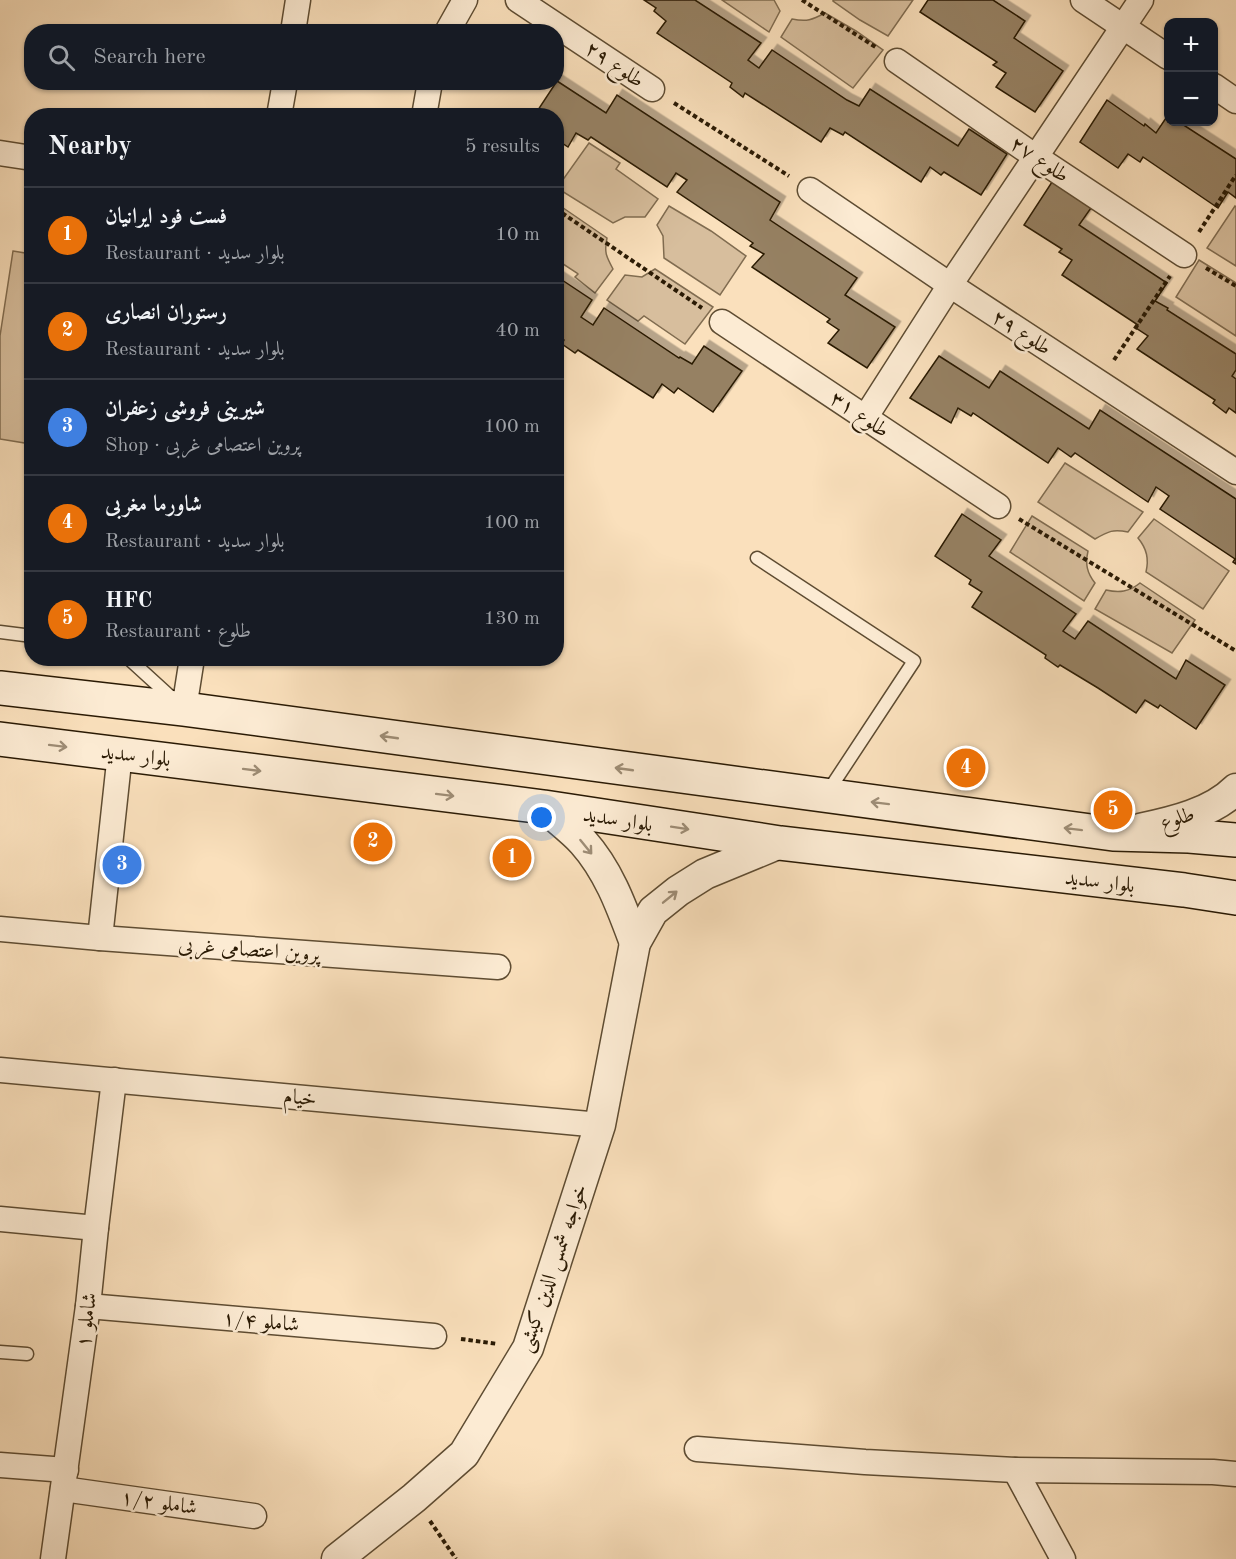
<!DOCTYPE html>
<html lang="en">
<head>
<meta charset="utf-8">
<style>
  body { margin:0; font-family:"Old Standard TT",Amiri,serif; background:#20242c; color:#f1f3f6 }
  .controls { position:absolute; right:18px; top:18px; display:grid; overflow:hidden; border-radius:12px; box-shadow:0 2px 4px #0004 }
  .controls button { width:54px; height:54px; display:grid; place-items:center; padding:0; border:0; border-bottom:2px solid #363941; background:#171b24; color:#f1f3f6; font:30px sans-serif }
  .you { position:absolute; left:542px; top:818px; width:21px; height:21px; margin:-15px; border:4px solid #fff; border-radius:50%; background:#1a73e8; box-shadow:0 0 0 9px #1a73e833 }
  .badge { display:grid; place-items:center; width:39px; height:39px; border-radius:50%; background:#1a73e8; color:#fff; font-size:20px; font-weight:700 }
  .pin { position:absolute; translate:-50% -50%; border:3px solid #fff; box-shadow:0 2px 6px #0006 }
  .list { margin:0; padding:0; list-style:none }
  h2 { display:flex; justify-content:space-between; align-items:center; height:78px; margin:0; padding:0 24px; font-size:26px }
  h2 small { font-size:20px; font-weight:400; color:#9ea1a6 }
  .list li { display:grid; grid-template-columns:39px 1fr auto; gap:18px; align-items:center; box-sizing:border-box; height:96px; padding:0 24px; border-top:2px solid #363941 }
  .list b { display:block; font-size:22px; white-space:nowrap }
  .list p { margin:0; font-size:20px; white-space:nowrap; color:#9ea1a6 }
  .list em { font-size:20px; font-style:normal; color:#9ea1a6 }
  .icon { flex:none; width:33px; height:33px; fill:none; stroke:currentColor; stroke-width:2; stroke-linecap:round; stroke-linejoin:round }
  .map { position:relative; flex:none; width:1236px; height:1559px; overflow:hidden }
  .search { position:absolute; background:#171b24; box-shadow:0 2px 4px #0004; left:24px; top:24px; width:540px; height:66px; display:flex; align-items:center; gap:15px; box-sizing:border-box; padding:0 21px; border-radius:24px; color:#9ea1a6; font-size:22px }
  .panel { position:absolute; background:#171b24; box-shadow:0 2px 4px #0004; left:24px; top:108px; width:540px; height:558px; border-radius:24px }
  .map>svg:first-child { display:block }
  .green { fill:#d7be9d; stroke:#806c50; stroke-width:1.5 }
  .building { fill:#968164; stroke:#2a1a04; stroke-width:1.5; filter:url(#shadow) }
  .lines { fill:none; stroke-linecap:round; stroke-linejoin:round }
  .service-casing { stroke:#5e4c32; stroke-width:15 }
  .minor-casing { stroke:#5e4c32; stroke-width:27 }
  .tertiary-casing { stroke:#5e4c32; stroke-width:33 }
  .secondary-casing { stroke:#2a1a04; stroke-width:36 }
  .path { stroke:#2a1a04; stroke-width:4; stroke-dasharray:4.5 3; stroke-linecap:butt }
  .service { stroke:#fcebd3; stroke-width:12 }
  .minor { stroke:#fcebd3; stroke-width:24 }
  .tertiary { stroke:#fcebd3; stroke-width:30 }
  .secondary { stroke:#fcebd3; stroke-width:33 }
  .oneway { stroke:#9e8d76 }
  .labels { text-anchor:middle; stroke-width:5; stroke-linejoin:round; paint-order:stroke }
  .street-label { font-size:21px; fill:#2a1a04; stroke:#fcebd3 }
</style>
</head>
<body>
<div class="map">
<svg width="1236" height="1559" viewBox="0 0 1236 1559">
  <defs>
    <filter id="shadow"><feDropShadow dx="5.5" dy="-5.5" stdDeviation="0" flood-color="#0004"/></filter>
  </defs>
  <rect width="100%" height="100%" fill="#fae0bc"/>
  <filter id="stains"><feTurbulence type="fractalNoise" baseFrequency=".00333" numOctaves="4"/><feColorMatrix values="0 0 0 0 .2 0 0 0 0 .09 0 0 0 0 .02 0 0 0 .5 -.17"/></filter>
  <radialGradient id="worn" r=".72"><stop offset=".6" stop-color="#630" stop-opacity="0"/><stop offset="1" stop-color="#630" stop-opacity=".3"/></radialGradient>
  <g class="green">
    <polygon points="722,0 774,0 780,11 769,32"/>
    <polygon points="833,0 913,0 888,36 860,20 833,1"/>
    <path d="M825,13L856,31L883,50L853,88L781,37L792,19C807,22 812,20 825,13Z"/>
    <polygon points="589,143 620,163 616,169 658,199 645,217 625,217 613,223 557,188"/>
    <path d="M556,203L607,238C604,252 606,256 613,269L595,293L575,277L578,274L577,273L557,260Z"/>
    <polygon points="669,206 711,231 746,256 720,295 664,258 663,236 657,225"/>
    <polygon points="1235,206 1236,207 1236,266 1207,248"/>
    <polygon points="13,251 31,254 31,444 0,439 0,336"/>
    <polygon points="1199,260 1236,283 1236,336 1176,297"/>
    <polygon points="655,269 713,307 685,344 644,316 638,321 607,300 625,275 642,277"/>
    <path d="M1065,463L1143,512L1128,532C1113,529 1109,531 1095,539L1038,502Z"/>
    <path d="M1032,516L1088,551C1085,564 1087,573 1095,583L1084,601L1010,552Z"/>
    <path d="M1154,519L1229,571L1203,609L1146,572C1149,559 1147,549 1138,538Z"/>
    <path d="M1140,583L1195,620L1172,653L1095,609L1106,590C1119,593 1129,592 1140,583Z"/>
  </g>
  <g class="building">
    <polygon points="644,0 695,0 761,43 748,60 759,68 772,50 847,100 859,106 870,89 958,146 969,129 1007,154 981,195 944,172 941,175 930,167 921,182 845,132 843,135 830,128 821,142 745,93 743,97 730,87 732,83 657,33 666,21 654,11 656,8"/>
    <polygon points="928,0 993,0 1025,21 1014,38 1063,71 1035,112 996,87 1006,73 993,65 997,62 920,12"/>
    <polygon points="557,81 606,113 617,95 780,202 770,220 857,278 845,295 895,327 867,368 828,343 839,330 827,322 830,319 752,267 764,254 750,246 753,243 677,192 687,180 676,173 667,187 591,137 588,140 576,133 568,147 556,139 556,116 534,116"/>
    <polygon points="1107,100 1144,126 1145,124 1156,133 1168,115 1168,122 1179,122 1236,159 1236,198 1228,192 1218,208 1143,157 1140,162 1128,154 1118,168 1080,142"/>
    <polygon points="1052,182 1091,208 1079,225 1167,283 1155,301 1168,308 1167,310 1236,354 1236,370 1232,376 1236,379 1236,413 1229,408 1226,413 1213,403 1215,400 1137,349 1148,336 1136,328 1138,325 1062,275 1072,260 1059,252 1062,249 1024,225"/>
    <polygon points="556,276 592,300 581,317 593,325 604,308 679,358 680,357 692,364 704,346 742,371 713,412 678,388 674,393 662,384 653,398 578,350 575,353 562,344 564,340 556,335"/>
    <polygon points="939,356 989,388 1000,371 1089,429 1100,410 1236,499 1236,564 1233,562 1235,559 1160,509 1169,496 1156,487 1148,502 1075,453 1071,457 1058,448 1048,463 973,413 971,416 958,408 951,423 910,398"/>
    <polygon points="962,514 1001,540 989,556 1076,614 1063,631 1075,639 1088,621 1176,679 1186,660 1225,685 1196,729 1160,705 1158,708 1145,700 1136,713 1098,688 1060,665 1058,667 1045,658 1046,655 972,607 982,592 969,584 971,580 935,556"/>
  </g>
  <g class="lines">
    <g class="service-casing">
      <g id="service">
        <polyline points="757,558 914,661 827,793"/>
        <polyline points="0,632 32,636"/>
        <polyline points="128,658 174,700"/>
        <polyline points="0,1352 27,1354"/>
      </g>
    </g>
    <g class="minor-casing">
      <g id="minor">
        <polyline points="518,0 652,89"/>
        <polyline points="1083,0 1168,57"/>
        <polyline points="293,32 298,0"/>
        <polyline points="447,32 465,0"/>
        <polyline points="897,61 1036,157 1184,255"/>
        <polyline points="1214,86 1236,101"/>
        <polyline points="279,116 285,82"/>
        <polyline points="424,116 430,82"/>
        <polyline points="0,153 32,158"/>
        <polyline points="810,190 950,285 1236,472"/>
        <polyline points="722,322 998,506"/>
        <polyline points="865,418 950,285 1141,0"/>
        <polyline points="184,709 192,658"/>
        <polyline points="0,929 100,938 498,967"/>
        <polyline points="100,938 120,753"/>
        <polyline points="0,1070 600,1125"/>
        <polyline points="0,1219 96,1228"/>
        <polyline points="88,1306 434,1336"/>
        <polyline points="697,1449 865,1462 1015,1470 1213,1472 1236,1474"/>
        <polyline points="0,1465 66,1470"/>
        <polyline points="1015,1470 1063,1559"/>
        <polyline points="63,1489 254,1516"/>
        <polyline points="53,1559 88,1306 96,1228 114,1080"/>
      </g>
    </g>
    <g class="tertiary-casing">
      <g id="tertiary">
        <path d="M544,807C557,819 572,830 583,842C609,871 622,908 635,943"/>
        <path d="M1140,829C1173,822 1212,813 1236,789"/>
        <polyline points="337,1559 414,1498 464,1454 528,1348 600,1125 635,943 653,911 678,891 705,874 780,843"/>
      </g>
    </g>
    <g class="secondary-casing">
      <g id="secondary">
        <polyline points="0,688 184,709 1113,834 1189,836 1236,840"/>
        <polyline points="0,739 544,807 780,843 1184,890 1236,898"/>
      </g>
    </g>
    <g class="path">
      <polyline points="802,0 877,48"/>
      <polyline points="674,103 789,176"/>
      <polyline points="556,209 702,308"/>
      <polyline points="1199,232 1236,175"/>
      <polyline points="1206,268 1236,286"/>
      <polyline points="1114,360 1170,276"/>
      <polyline points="1019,519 1236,651"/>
      <polyline points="461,1339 498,1344"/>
      <polyline points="430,1521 456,1559"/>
    </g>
    <use href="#service" class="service"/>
    <use href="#minor" class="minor"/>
    <use href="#tertiary" class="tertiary"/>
    <use href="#secondary" class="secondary"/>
  </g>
  <defs><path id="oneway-shaft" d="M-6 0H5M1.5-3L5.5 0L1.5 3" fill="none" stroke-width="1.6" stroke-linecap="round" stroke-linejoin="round" transform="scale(1.5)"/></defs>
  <g class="oneway">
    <use href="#oneway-shaft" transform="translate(389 737) rotate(-172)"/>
    <use href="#oneway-shaft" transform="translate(58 746) rotate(7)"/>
    <use href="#oneway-shaft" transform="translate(624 769) rotate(-172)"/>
    <use href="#oneway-shaft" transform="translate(252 770) rotate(7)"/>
    <use href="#oneway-shaft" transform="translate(445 795) rotate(7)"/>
    <use href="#oneway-shaft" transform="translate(880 803) rotate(-173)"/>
    <use href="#oneway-shaft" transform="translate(680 828) rotate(9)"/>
    <use href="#oneway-shaft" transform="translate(1073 829) rotate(-173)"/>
    <use href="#oneway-shaft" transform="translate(586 847) rotate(51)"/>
    <use href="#oneway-shaft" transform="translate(670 897) rotate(-39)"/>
  </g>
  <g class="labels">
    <g class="street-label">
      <text transform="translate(615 64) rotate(34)" y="7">طلوع ۲۹</text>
      <text transform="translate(1040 159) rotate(34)" y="7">طلوع ۲۷</text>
      <text transform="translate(1022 332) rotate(33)" y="7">طلوع ۲۹</text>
      <text transform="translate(860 414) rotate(34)" y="7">طلوع ۳۱</text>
      <text transform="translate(136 755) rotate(7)" y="7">بلوار سدید</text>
      <text transform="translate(1177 818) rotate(-18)" y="7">طلوع</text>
      <text transform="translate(618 819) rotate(9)" y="7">بلوار سدید</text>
      <text transform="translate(1100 881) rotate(7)" y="7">بلوار سدید</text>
      <text transform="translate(249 949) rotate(4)" y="7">پروین اعتصامی غربی</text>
      <text transform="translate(300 1097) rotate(5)" y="7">خیام</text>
      <text transform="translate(552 1268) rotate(-71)" y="7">خواجه شمس الدين كيشی</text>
      <text transform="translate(86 1320) rotate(-83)" y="7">شاملو ۱</text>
      <text transform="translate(261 1321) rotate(5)" y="7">شاملو ۱/۴</text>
      <text transform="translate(159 1502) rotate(8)" y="7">شاملو ۱/۲</text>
    </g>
  </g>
  <rect width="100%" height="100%" filter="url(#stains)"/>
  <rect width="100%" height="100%" fill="url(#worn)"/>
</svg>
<div class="controls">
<button>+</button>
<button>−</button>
</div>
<div class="you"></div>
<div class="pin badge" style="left:512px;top:858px;background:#e8710a">1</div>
<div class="pin badge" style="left:373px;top:842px;background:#e8710a">2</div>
<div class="pin badge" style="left:122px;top:865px;background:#3f7fe0">3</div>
<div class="pin badge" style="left:966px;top:768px;background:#e8710a">4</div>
<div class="pin badge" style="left:1113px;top:810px;background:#e8710a">5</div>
<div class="search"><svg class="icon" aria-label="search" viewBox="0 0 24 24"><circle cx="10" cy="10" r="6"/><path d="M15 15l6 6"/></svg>Search here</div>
<section class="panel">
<h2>Nearby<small>5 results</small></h2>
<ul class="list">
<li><span class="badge" style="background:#e8710a">1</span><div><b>فست فود ایرانیان</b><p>Restaurant · بلوار سدید</p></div><em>10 m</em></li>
<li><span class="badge" style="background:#e8710a">2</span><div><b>رستوران انصاری</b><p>Restaurant · بلوار سدید</p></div><em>40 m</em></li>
<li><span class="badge" style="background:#3f7fe0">3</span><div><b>شیرینی فروشی زعفران</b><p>Shop · پروین اعتصامی غربی</p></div><em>100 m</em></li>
<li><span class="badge" style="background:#e8710a">4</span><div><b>شاورما مغربی</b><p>Restaurant · بلوار سدید</p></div><em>100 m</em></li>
<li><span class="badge" style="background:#e8710a">5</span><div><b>HFC</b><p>Restaurant · طلوع</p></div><em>130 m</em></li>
</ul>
</section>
</div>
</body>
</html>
